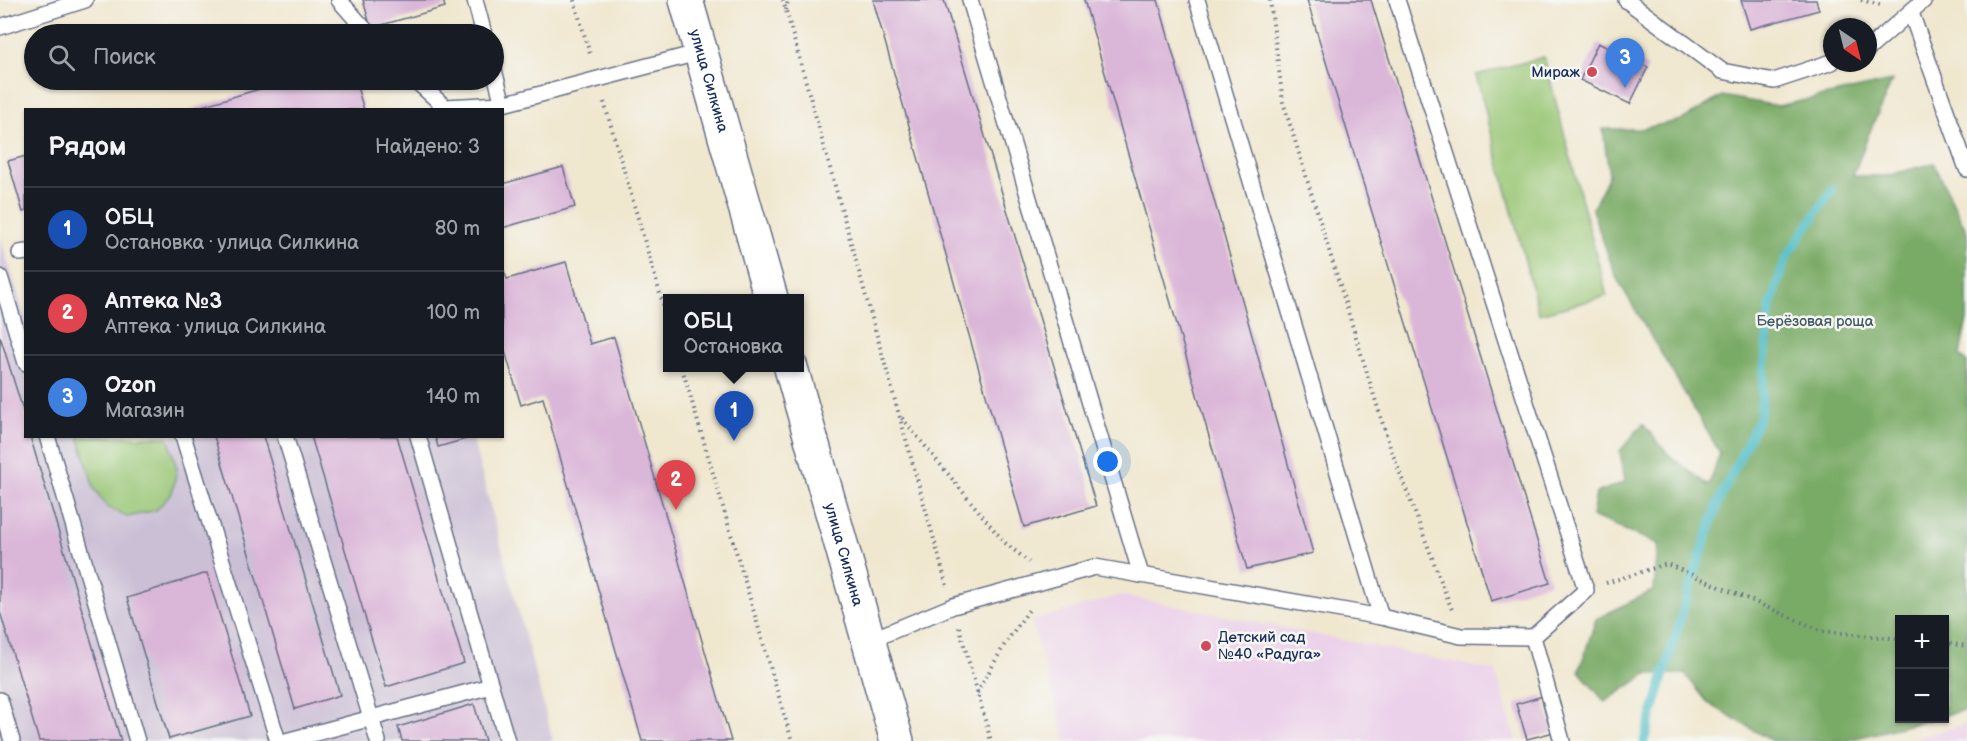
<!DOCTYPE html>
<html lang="ru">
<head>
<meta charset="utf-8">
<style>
  body { margin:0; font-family:"Balsamiq Sans",sans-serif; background:#242831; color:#f1f3f6 }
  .controls { position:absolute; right:18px; bottom:18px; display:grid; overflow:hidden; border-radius:0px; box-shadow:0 2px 4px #0004 }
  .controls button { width:54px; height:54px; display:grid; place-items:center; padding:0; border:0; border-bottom:2px solid #363941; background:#171b24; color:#f1f3f6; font:30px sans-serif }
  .compass { position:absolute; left:1823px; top:18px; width:54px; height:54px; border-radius:50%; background:#171b24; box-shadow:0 2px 4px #0004; rotate:145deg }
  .you { position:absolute; left:1108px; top:462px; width:21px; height:21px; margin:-15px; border:4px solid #fff; border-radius:50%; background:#1a73e8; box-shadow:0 0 0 9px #1a73e833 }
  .badge { display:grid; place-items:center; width:39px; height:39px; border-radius:50%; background:#d1495b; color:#fff; font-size:20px; font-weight:700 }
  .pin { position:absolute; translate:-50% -50px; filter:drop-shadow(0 2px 3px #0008) }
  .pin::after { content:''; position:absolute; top:32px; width:21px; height:18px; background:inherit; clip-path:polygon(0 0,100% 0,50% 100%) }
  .popup { position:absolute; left:663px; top:294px; width:141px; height:78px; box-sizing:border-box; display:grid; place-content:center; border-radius:0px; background:#171b24; filter:drop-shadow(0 2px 4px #0005); font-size:20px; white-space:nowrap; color:#9ea1a6 }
  .popup b { font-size:22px; color:#f1f3f6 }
  .popup::after { content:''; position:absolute; left:50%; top:100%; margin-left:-12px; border:12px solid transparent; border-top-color:#171b24 }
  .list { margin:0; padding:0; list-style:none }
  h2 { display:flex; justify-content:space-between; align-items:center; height:78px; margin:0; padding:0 24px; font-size:26px }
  h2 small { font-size:20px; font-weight:400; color:#9ea1a6 }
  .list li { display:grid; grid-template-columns:39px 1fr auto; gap:18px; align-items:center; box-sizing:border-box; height:84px; padding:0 24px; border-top:2px solid #363941 }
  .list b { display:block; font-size:22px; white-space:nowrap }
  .list p { margin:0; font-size:20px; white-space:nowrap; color:#9ea1a6 }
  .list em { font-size:20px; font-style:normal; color:#9ea1a6 }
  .icon { flex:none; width:33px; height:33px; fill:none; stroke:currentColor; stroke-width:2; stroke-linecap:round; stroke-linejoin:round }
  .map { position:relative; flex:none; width:1967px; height:741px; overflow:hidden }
  .search { position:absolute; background:#171b24; box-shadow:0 2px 4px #0004; left:24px; top:24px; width:480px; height:66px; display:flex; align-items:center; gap:15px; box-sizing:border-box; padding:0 21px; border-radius:33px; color:#9ea1a6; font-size:22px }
  .panel { position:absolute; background:#171b24; box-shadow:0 2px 4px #0004; left:24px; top:108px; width:480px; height:330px; border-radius:0px }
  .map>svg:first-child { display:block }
  .built { fill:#ecd1ea }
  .industrial { fill:#cbbfd5 }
  .green { fill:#99c674; stroke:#5a7a69; stroke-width:1.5 }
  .forest { fill:#7aab66; stroke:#4a6d62; stroke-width:1.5 }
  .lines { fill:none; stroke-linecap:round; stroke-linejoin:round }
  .stream { stroke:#4fbdc6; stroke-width:9 }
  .building { fill:#dab6d8 }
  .lane-casing { stroke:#666f86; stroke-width:18 }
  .secondary-casing { stroke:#666f86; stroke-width:36 }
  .path { stroke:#666f86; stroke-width:4; stroke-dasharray:1.5 4.5; stroke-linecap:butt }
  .lane { stroke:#fff; stroke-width:15 }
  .secondary { stroke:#fff; stroke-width:33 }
  .poi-dot { fill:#d1495b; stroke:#f6f6f2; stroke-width:2 }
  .labels { text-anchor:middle; stroke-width:5; stroke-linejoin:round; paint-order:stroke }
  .poi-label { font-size:15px; fill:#1b2f5e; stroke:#f6f6f2; text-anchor:end }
  .street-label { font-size:15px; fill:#1b2f5e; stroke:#f6f6f2 }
  .park-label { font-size:15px; fill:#415c65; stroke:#f6f6f2 }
</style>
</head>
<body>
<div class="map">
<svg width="1967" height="741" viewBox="0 0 1967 741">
  <rect width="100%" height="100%" fill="#f6f6f2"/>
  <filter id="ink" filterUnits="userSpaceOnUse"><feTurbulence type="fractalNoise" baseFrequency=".0167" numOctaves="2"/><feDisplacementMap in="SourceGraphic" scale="12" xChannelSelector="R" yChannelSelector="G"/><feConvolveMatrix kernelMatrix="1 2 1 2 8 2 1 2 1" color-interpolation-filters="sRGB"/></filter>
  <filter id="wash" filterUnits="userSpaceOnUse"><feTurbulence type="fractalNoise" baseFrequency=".008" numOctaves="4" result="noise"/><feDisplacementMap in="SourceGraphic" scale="24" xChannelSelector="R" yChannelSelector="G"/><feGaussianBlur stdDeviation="1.35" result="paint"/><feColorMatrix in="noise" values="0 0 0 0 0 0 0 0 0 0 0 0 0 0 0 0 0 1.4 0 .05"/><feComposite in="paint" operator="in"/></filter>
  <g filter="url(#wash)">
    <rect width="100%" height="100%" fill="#f0e7cf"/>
    <g class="built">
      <polygon points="1121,595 1496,671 1516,741 1066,741 1032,621"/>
      <polygon points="1967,724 1967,741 1904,741"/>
    </g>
    <polygon class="industrial" points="0,237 25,317 26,436 472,437 553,741 0,741"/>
    <g class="green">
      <polygon points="1544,57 1607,296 1539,314 1476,75"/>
      <polygon points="79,437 168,437 177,469 172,493 156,510 128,517 107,507 94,488"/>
    </g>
    <polygon class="forest" points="1892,81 1868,136 1853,176 1886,176 1934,163 1967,232 1967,319 1960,355 1967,363 1967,710 1945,715 1944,620 1900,620 1900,718 1932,719 1845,741 1772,741 1708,703 1685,674 1647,674 1605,702 1579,671 1596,619 1654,590 1658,544 1592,516 1596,493 1625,482 1620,451 1643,424 1668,454 1709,486 1720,453 1616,277 1592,210 1609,175 1603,129 1640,129 1682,120 1722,96 1778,106"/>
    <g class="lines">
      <polyline class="stream" points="1644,741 1691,584 1718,503 1760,416 1770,307 1786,258 1832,190"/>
    </g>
    <g id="blocks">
      <g class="building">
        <polygon points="363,0 443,0 445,7 371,28"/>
        <polygon points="873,0 944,0 1096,506 1024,527"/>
        <polygon points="1084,0 1158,0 1313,553 1247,569"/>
        <polygon points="1307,0 1371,0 1550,583 1491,601"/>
        <polygon points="1741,0 1816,0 1819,10 1750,29"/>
        <polygon points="1598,43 1648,67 1630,104 1580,80"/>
        <polygon points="290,80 355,80 364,110 188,110"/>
        <polygon points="26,156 26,211 23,212 8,161"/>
        <polygon points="563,167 575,207 502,228 502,184"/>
        <polygon points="566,262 590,344 614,337 731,741 642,741 543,398 521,405 502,341 502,266 507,279"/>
        <polygon points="0,336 26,420 26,436 30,436 121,741 39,741 0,612"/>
        <polygon points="214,436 263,436 340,695 295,709"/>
        <polygon points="311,436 397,436 464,663 386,687"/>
        <polygon points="435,436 465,436 466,439 438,447"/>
        <polygon points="207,573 250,716 169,739 127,598"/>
        <polygon points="1543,696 1554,732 1527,739 1516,704"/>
        <polygon points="474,704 485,741 402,741 398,727"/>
      </g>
    </g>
  </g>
  <g filter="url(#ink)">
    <use href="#blocks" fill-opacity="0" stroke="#666f86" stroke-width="1.5"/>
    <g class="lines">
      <g class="lane-casing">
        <g id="lane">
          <polyline points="339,0 369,34"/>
          <polyline points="475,0 484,34"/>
          <polyline points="970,0 1141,575"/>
          <polyline points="1197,0 1381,617"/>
          <polyline points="1626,0 1722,71 1774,81 1832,62"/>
          <polyline points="1911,13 1967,169"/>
          <polyline points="0,27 85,0"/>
          <polyline points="1868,49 1924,0"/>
          <polyline points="494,70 503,104"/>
          <polyline points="415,80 445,107"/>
          <polyline points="440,110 445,107 503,104 701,52"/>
          <polyline points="20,253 26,252"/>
          <polyline points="0,277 26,363"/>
          <polyline points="47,436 137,741"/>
          <polyline points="183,436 278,741"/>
          <polyline points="285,436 378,741"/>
          <polyline points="418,436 507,741"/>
          <polyline points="1533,637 1562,741"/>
          <polyline points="868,641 953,606 1095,567 1381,617 1461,636 1533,637 1586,590 1397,0"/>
          <polyline points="0,700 12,741"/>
          <polyline points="286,741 491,686"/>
        </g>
      </g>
      <g class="secondary-casing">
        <g id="secondary">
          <path id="s1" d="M686,0L771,298"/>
          <path id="s2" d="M791,368L897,741"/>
        </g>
      </g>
      <g class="path">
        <polyline points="574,0 591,57"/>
        <polyline points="783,0 947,586"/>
        <polyline points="1270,0 1283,102 1390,447 1452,610"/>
        <polyline points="1861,0 1884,6"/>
        <polyline points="786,10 788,0"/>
        <polyline points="604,102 668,321"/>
        <polyline points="682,368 792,741"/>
        <polyline points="902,418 1004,542 1029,562"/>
        <polyline points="1606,583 1667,564 1822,631 1900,639"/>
        <polyline points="959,627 991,741"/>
        <polyline points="1944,643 1967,646"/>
        <polyline points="977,693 1006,642 1029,610"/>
      </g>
      <use href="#lane" class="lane"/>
      <use href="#secondary" class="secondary"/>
    </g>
  </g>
  <g class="poi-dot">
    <circle cx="1592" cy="72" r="6"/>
    <circle cx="1206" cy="646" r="6"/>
  </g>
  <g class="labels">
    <g class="poi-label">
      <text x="1580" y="77">Мираж</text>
      <text x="1218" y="642" text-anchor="start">Детский сад<tspan x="1218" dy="17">№40 «Радуга»</tspan></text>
    </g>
    <g class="street-label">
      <text dy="5" stroke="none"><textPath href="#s1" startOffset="84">улица Силкина</textPath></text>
      <text dy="5" stroke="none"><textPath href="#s2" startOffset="194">улица Силкина</textPath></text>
    </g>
    <g class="park-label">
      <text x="1815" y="326">Берёзовая роща</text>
    </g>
  </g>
</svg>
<div class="controls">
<button>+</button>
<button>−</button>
</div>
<svg class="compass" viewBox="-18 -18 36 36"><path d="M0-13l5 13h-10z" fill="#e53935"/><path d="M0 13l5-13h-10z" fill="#9ea1a6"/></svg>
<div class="you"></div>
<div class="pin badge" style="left:734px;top:441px;background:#1a4fb4">1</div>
<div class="popup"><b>ОБЦ</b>Остановка</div>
<div class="pin badge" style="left:676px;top:510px;background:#e0444e">2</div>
<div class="pin badge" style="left:1625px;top:88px;background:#3f7fe0">3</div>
<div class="search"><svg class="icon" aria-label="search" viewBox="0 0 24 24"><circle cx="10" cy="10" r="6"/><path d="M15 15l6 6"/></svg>Поиск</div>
<section class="panel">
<h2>Рядом<small>Найдено: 3</small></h2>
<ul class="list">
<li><span class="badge" style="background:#1a4fb4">1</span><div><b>ОБЦ</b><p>Остановка · улица Силкина</p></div><em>80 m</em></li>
<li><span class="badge" style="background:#e0444e">2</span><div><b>Аптека №3</b><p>Аптека · улица Силкина</p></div><em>100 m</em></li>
<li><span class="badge" style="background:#3f7fe0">3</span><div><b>Ozon</b><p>Магазин</p></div><em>140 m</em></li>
</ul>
</section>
</div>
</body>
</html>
